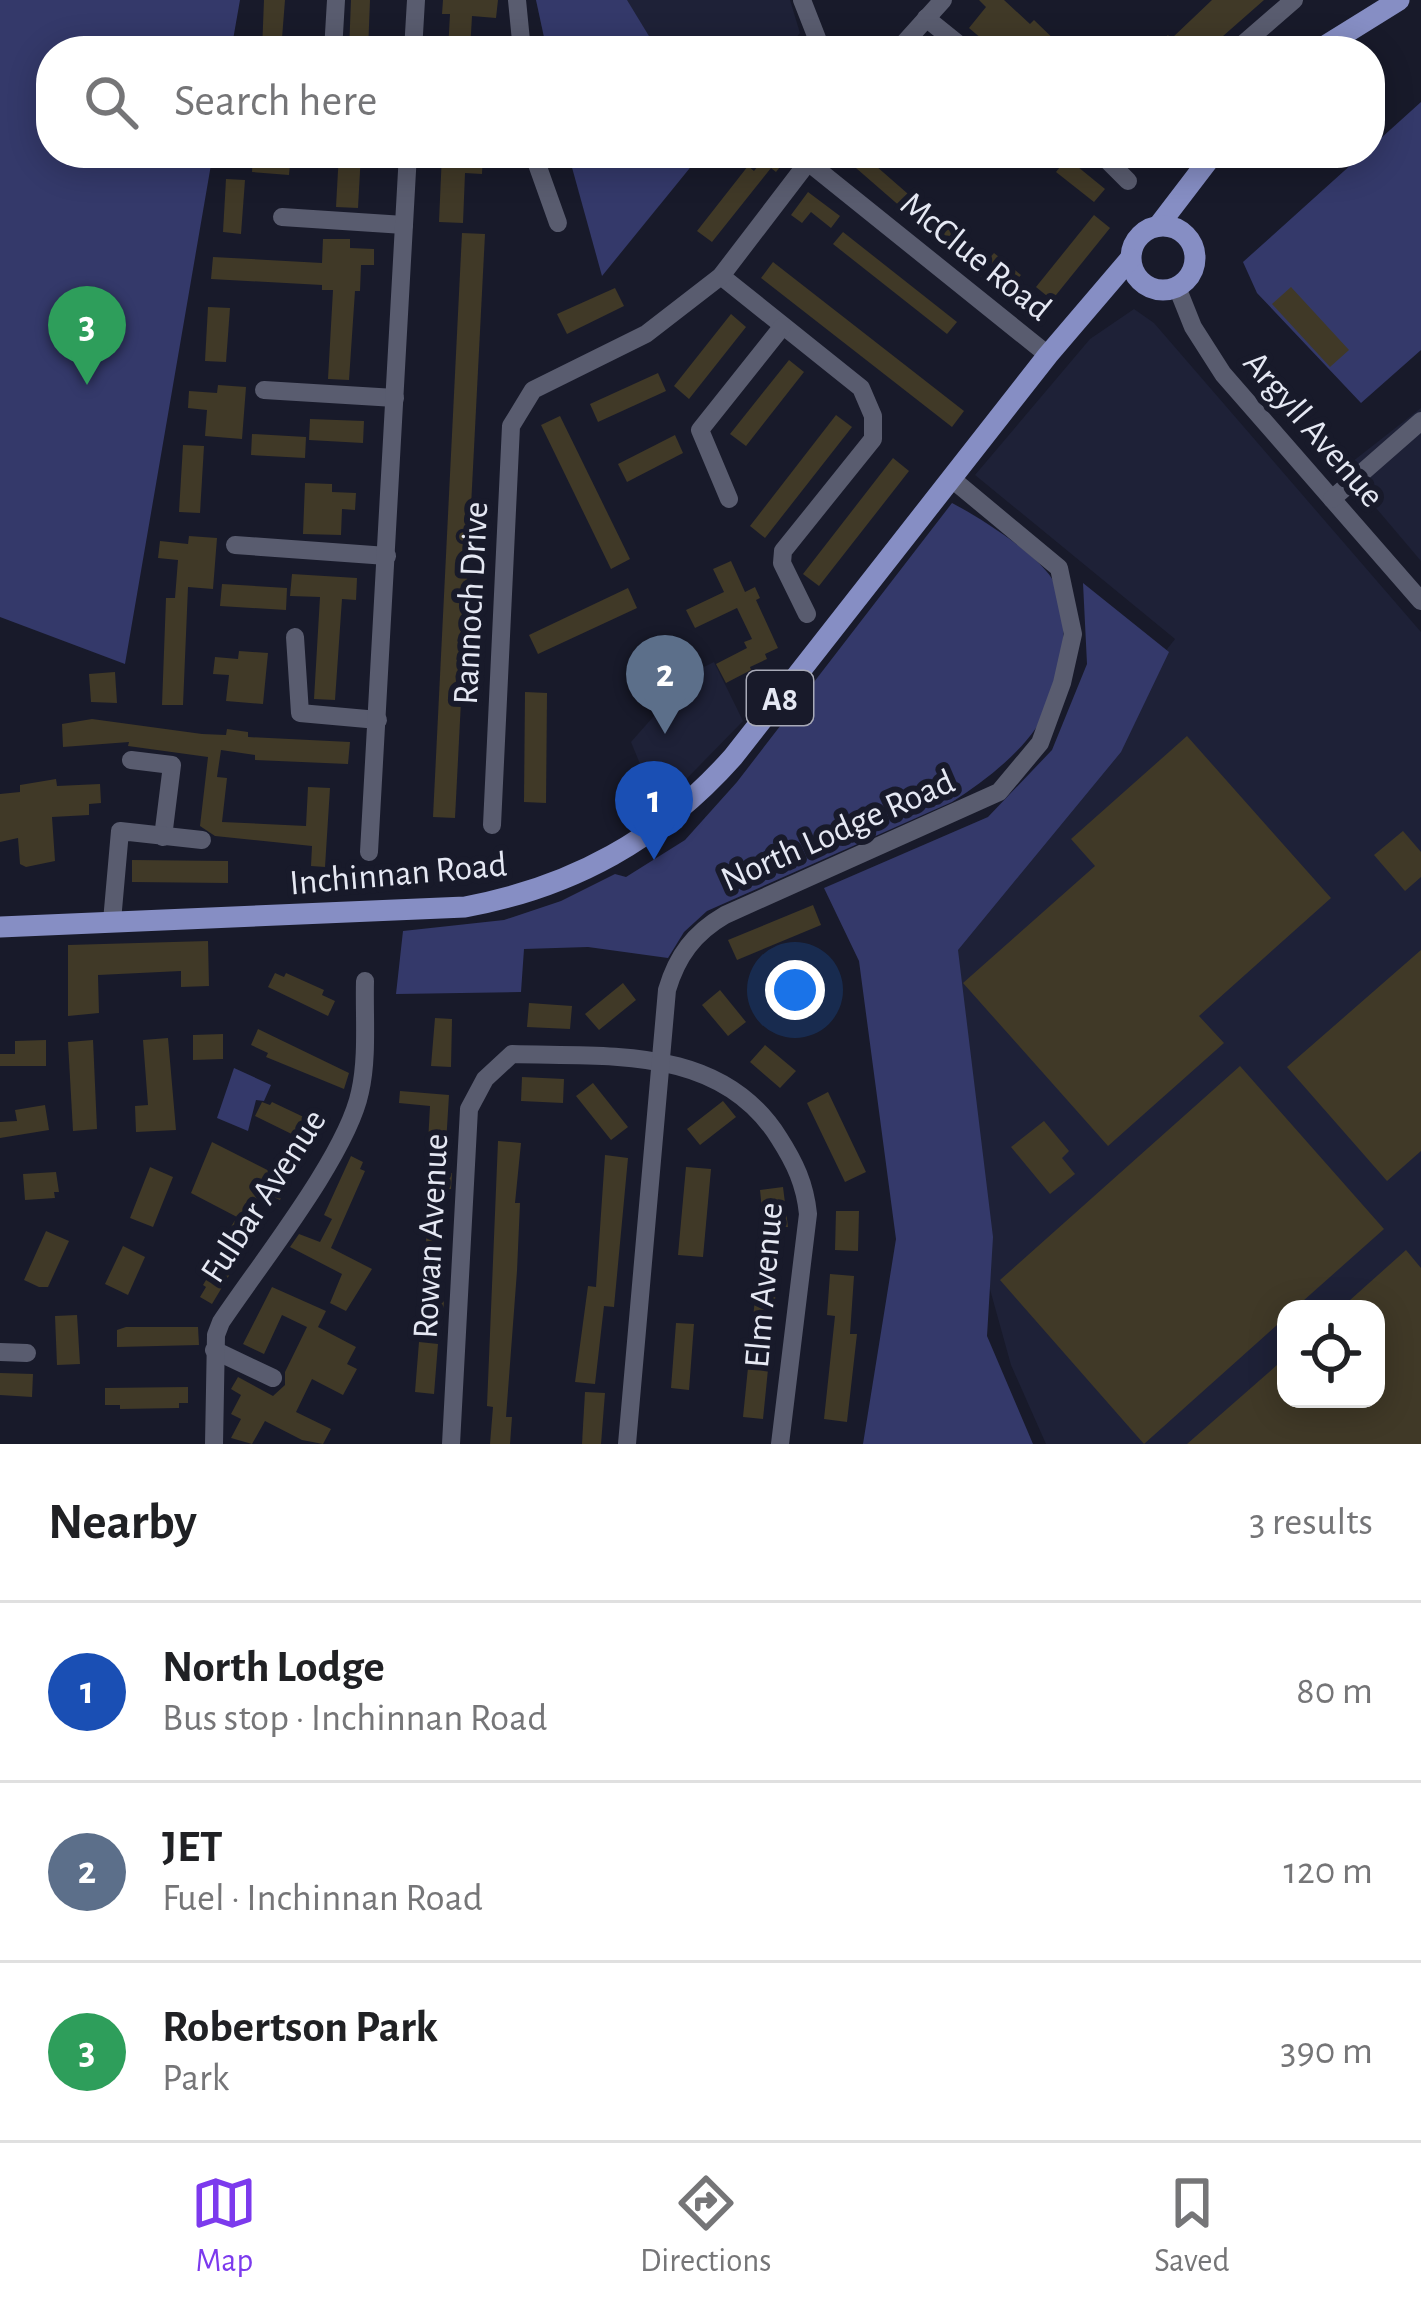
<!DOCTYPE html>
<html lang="en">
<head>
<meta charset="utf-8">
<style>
  body { margin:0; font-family:"Alegreya Sans",sans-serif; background:#f6f6f6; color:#202124 }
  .controls { position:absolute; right:36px; bottom:36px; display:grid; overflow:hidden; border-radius:24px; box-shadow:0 6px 30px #0003 }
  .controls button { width:108px; height:108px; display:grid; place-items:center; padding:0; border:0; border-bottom:3px solid #e0e0e0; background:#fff; color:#202124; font:60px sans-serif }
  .you { position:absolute; left:795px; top:990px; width:42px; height:42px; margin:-30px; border:9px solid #fff; border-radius:50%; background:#1a73e8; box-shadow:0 0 0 18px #1a73e833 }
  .badge { display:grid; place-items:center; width:78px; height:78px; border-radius:50%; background:#7c3aed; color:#fff; font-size:39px; font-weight:700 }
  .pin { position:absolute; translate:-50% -99px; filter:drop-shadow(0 3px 6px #0008) }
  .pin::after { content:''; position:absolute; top:63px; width:42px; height:36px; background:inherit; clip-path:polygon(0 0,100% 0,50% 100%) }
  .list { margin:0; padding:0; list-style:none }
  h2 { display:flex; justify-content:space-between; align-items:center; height:156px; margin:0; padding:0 48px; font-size:51px }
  h2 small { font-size:39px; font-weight:400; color:#757577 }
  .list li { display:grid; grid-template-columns:78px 1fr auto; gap:36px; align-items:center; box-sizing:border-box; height:180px; padding:0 48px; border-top:3px solid #e0e0e0 }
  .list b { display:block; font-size:45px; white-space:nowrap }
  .list p { margin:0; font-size:39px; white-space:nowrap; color:#757577 }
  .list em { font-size:39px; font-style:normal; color:#757577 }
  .icon { flex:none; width:66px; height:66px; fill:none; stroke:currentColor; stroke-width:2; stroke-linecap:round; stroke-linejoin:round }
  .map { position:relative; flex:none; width:1421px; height:1444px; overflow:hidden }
  .search { position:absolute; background:#fff; box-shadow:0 6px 30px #0003; left:36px; right:36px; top:36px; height:132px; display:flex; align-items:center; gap:30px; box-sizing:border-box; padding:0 42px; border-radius:48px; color:#757577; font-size:45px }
  .sheet { height:696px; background:#fff }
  nav { display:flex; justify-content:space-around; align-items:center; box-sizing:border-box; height:168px; border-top:3px solid #e0e0e0; background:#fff; font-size:33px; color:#757577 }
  nav a { display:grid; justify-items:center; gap:6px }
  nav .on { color:#7c3aed }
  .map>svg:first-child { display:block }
  .built { fill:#1e2137; fill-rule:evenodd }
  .green { fill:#34396a }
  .building { fill:#403927 }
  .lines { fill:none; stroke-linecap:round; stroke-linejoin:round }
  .minor { stroke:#595c6f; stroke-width:18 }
  .major { stroke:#868ec4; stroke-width:21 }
  .labels { text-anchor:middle; stroke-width:12; stroke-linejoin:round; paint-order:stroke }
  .shield { fill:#181a2a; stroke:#a8aab7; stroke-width:3 }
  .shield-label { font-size:33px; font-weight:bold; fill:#e5e8f3 }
  .street-label { font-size:36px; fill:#e5e8f3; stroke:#181a2a }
</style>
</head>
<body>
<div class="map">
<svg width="1421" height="1444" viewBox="0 0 1421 1444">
  <rect width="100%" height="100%" fill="#181a2a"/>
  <g class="built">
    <polygon points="536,0 790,0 800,33 785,51 547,51"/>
    <path d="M1134,309L1154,323L1421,632V1444H1046L1011,1365L981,1257L938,939L1175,639L975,475L1090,339ZM1286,1309H1376V1399H1286Z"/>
    <polygon points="1421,408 1421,561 1343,469"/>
    <polygon points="714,662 743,721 658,808 631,742 692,673"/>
  </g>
  <g class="green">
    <polygon points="0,0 240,0 231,51 51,51 51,153 213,153 125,664 0,617"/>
    <polygon points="536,0 627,0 655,46 646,51 547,51"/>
    <polygon points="1421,102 1421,350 1361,403 1257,293 1243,262 1364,153 1370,153 1370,148"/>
    <polygon points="568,153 702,153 602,276"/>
    <path d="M952,503C979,517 1043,557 1055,584C1073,624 1061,692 1036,728C1015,758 983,782 952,802L707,911L684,932L668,958L588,947L524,949L521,992L396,994L403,931L504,920L561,901L615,874L626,877L685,840L737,782Z"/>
    <polygon points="1083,583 1169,652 1121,752 958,950 993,1237 987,1336 1033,1444 863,1444 896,1239 859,961 824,888 988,817 1052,750 1087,664"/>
    <polygon points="234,1068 271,1085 264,1101 256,1100 248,1131 217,1118"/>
  </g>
  <g class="building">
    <polygon points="264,0 285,0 281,51 262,51"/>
    <polygon points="351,0 370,0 368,51 349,51"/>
    <polygon points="443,0 498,0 496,18 472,16 470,51 448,51 450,14 442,14"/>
    <polygon points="979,0 1004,0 1030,24 1034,20 1066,51 1041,51 1026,37 1014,51 996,51 969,28 986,7"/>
    <polygon points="1212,0 1264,0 1206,51 1150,51 1168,35 1171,39"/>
    <polygon points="253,153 291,153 289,175 252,172"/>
    <polygon points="339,153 361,153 358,208 336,207"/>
    <polygon points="442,153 483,153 482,174 465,173 463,223 439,222"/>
    <polygon points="768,153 791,153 776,172 771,168 712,242 697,231 748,166 754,171"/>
    <polygon points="869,154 879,162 876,166 986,262 994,253 1021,275 1003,296 856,168"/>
    <polygon points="1067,158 1105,189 1094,202 1056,172"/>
    <polygon points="226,179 245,180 241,234 223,232"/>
    <polygon points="808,192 840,216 831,228 811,212 802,223 791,215"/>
    <polygon points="1094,215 1110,228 1052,300 1036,287"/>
    <polygon points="843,232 957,322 947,334 833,244"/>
    <polygon points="462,233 485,234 455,818 433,817"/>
    <polygon points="323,239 350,239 350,248 374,249 374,265 361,265 360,291 355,291 349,380 328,379 333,290 322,290 322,285 211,279 213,257 322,263"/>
    <polygon points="773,262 964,411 952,427 761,278"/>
    <polygon points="1291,287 1349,350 1330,367 1272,304"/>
    <polygon points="615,288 624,306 567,334 557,314"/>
    <polygon points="208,307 230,308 226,362 205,361"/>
    <polygon points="731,314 746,327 689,399 674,386"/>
    <polygon points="789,360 804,372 746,446 730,434"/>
    <polygon points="658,373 666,391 598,422 590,404"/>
    <polygon points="218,385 246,387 242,439 205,436 207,410 188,408 189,391 217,393"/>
    <polygon points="836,415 852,427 765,538 750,526"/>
    <polygon points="560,416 630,559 611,569 541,425"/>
    <polygon points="310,419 364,421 363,443 309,440"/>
    <polygon points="252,434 306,437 305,458 251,455"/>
    <polygon points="675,435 683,453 627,482 618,464"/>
    <polygon points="183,445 204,446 200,513 179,512"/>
    <polygon points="893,458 909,471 819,586 803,574"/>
    <polygon points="305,483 332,484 332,492 356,493 355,510 342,509 341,535 303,534"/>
    <polygon points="189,536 217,538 213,589 188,587 183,705 162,705 166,598 175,598 178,560 158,558 160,541 188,544"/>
    <polygon points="731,561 745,592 755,587 760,598 756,600 778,648 765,654 767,659 750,667 751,670 726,683 716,664 747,648 744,642 752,639 737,608 695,628 686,610 724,592 713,569"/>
    <polygon points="292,574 357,578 356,600 342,599 335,700 314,699 320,597 290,596"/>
    <polygon points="222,584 287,588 286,610 220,606"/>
    <polygon points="628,588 637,608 538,654 529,635"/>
    <polygon points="239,651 268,653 263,704 226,701 229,675 213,674 215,657 238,659"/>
    <polygon points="115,672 117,703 91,702 89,674"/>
    <polygon points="525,692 547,693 546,803 524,802"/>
    <polygon points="92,719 202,734 226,735 227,729 248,732 248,737 350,742 348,764 255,760 255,755 221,750 217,777 227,778 222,822 306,826 308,787 330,788 325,867 311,866 312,846 215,836 200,826 208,757 128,746 129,742 63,747 62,724"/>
    <polygon points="1187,736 1331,898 1199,1016 1224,1043 1108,1146 963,983 1095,866 1071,839"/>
    <polygon points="56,779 57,786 100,784 101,803 89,804 89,815 52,817 55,861 26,867 20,864 18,838 0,842 0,794 20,792 20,785"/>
    <polygon points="1403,831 1421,852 1421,877 1405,891 1374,855"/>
    <polygon points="132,860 228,861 228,883 132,882"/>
    <polygon points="813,905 821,925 737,960 728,940"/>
    <polygon points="208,941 209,986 181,987 181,971 98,975 99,1013 68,1016 68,945"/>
    <polygon points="1421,950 1421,1151 1387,1181 1287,1067"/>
    <polygon points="275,973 284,977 286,973 324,990 322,995 335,1001 328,1016 268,987"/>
    <polygon points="623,983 636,1000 599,1030 585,1014"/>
    <polygon points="720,990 746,1022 728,1036 702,1005"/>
    <polygon points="529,1003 572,1006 570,1029 527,1027"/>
    <polygon points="435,1018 452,1019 451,1067 431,1066"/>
    <polygon points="258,1029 349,1073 344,1089 266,1057 268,1053 251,1045"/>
    <polygon points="223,1034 223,1059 193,1060 193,1035"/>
    <polygon points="168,1038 176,1130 136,1132 135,1106 148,1105 143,1040"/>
    <polygon points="46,1040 46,1066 0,1066 0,1054 15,1054 15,1041"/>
    <polygon points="93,1040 97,1129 73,1131 68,1042"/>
    <polygon points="765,1045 796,1071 780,1088 750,1062"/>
    <polygon points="1240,1066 1384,1229 1294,1309 1286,1309 1286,1317 1144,1444 1000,1280"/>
    <polygon points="522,1077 564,1079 563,1103 521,1101"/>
    <polygon points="593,1083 628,1127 611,1140 576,1096"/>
    <polygon points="400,1091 449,1095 446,1144 428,1143 430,1106 399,1103"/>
    <polygon points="828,1092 866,1172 845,1182 807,1103"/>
    <polygon points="723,1101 736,1117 700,1145 687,1129"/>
    <polygon points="262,1102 270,1105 272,1102 310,1120 308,1123 321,1130 314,1145 255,1116"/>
    <polygon points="45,1105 49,1130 0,1138 0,1122 17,1121 15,1110"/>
    <polygon points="1044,1121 1069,1151 1062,1158 1075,1174 1050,1194 1011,1147"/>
    <polygon points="498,1141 521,1143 515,1203 520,1203 517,1271 506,1417 512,1417 510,1444 490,1444 493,1407 487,1406"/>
    <polygon points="212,1142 289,1181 280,1200 267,1194 255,1214 263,1219 212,1304 200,1297 206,1287 203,1285 218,1260 213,1256 237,1217 191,1193"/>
    <polygon points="605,1155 628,1158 614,1307 604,1306 595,1384 575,1382 588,1286 596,1287"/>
    <polygon points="351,1156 363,1162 360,1169 365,1171 331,1248 372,1269 346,1311 330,1303 342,1274 290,1247 299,1234 320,1242 332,1219 324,1215"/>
    <polygon points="150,1167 173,1177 153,1227 130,1218"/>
    <polygon points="686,1167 711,1169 703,1257 678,1255"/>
    <polygon points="56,1172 59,1192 54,1192 55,1198 25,1200 23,1174"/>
    <polygon points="428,1172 452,1173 451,1189 443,1189 440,1301 444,1301 443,1316 424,1316"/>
    <polygon points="783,1187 788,1227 784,1227 781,1249 766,1249 760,1190"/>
    <polygon points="836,1211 859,1211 858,1251 835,1250"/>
    <polygon points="46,1231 69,1241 48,1287 39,1287 24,1280"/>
    <polygon points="123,1246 145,1257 128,1295 105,1284"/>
    <polygon points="1406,1250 1421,1268 1421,1444 1187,1444 1277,1365 1286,1375 1286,1399 1376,1399 1376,1309 1340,1309"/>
    <polygon points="758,1269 778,1270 763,1419 743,1417"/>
    <polygon points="830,1274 854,1276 850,1334 857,1334 847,1422 824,1419 835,1316 827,1315"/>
    <polygon points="272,1287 326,1311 318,1327 356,1347 347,1364 357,1369 343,1395 312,1379 296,1412 331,1429 323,1444 302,1440 265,1421 252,1444 231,1438 241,1419 231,1414 241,1395 231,1389 238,1377 273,1396 285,1385 285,1372 307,1327 282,1315 264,1354 243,1344"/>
    <polygon points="77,1315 80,1364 57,1365 55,1316"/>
    <polygon points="676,1323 694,1324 689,1390 671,1388"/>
    <polygon points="126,1327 198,1327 199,1345 117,1347 117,1330"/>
    <polygon points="419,1342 438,1344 434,1394 415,1392"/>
    <polygon points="0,1373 33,1374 32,1397 0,1395"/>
    <polygon points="188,1387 188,1403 179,1403 179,1408 120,1409 120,1405 105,1405 105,1388"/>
    <polygon points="585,1392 605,1393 601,1444 582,1444"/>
  </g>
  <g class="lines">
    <g class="minor">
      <polyline points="517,0 522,51"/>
      <polyline points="802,0 822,51"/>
      <polyline points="926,18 967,51"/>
      <polyline points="333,51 336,0"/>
      <polyline points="413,51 416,0"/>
      <polyline points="897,51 943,0"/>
      <polyline points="1235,51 1294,0"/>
      <polyline points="533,153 558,223"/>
      <polyline points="1100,153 1128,181"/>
      <polyline points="808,162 1048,355"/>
      <polyline points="282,217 404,225"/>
      <polyline points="721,276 861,388 873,416 873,439 783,551 782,563 807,614"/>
      <polyline points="1177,287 1193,327 1223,374 1421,601"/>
      <polyline points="264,390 395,398"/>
      <polyline points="729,499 700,430 782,327"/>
      <polyline points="1332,499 1421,421"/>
      <polyline points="235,545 387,556"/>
      <polyline points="295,637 300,713 378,720"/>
      <polyline points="131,760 172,765 163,837"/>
      <polyline points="492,825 511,426 533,390 646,334 721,276 815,153"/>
      <polyline points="369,852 408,153"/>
      <polyline points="112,921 120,831 202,840"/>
      <polyline points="214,1350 273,1378"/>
      <polyline points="0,1352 27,1353"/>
      <path d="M214,1444L216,1335L221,1322C259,1265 347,1155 360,1092C368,1057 364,1016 365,981"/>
      <path d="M451,1444L469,1109L485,1079L512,1054C610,1057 721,1045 779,1138C795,1163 805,1184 808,1214L780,1444"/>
      <path d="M627,1444L667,990C677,956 694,933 725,915L999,792L1040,743L1062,683L1073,634L1059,568L952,479"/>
    </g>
    <g class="major">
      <polyline points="1317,51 1399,0"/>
      <polyline points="1159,225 1214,153"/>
      <circle cx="1163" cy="258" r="32"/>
      <path d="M0,927L465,907C573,887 660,839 733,757L1048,355L1130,259"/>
    </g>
  </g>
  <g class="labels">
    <rect class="shield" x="747" y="671" width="66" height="54" rx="9"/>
    <g class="shield-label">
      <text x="780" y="710">A8</text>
    </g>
    <g class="street-label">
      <text transform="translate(977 255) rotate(39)" y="13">McClue Road</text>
      <text transform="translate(1315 428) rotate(49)" y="13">Argyll Avenue</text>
      <text transform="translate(469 603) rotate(-87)" y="13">Rannoch Drive</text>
      <text transform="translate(837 829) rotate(-24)" y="13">North Lodge Road</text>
      <text transform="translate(398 872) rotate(-5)" y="13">Inchinnan Road</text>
      <text transform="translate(262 1195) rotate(-57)" y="13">Fulbar Avenue</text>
      <text transform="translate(429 1236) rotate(-87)" y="13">Rowan Avenue</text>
      <text transform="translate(762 1285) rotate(-85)" y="13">Elm Avenue</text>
    </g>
  </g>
</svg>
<div class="controls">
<button><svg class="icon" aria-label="locate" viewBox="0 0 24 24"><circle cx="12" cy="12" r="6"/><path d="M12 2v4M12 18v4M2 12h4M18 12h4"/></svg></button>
</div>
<div class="you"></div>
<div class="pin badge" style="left:654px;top:860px;background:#1a4fb4">1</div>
<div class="pin badge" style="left:665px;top:734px;background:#5c6f8a">2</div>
<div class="pin badge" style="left:87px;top:385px;background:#2e9e5b">3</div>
<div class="search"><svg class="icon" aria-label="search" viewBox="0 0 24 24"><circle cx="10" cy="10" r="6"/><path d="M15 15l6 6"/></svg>Search here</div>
</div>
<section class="sheet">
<h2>Nearby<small>3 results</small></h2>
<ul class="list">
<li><span class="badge" style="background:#1a4fb4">1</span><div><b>North Lodge</b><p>Bus stop · Inchinnan Road</p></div><em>80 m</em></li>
<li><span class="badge" style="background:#5c6f8a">2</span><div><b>JET</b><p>Fuel · Inchinnan Road</p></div><em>120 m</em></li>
<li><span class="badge" style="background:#2e9e5b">3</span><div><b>Robertson Park</b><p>Park</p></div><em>390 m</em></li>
</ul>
</section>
<nav>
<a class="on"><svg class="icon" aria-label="map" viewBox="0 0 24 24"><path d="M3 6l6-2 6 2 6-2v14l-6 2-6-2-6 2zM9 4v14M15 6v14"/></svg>Map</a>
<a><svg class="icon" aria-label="directions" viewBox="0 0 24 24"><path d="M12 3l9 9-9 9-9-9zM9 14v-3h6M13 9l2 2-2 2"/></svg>Directions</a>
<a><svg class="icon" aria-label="saved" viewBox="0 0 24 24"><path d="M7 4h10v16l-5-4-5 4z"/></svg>Saved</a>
</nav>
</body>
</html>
